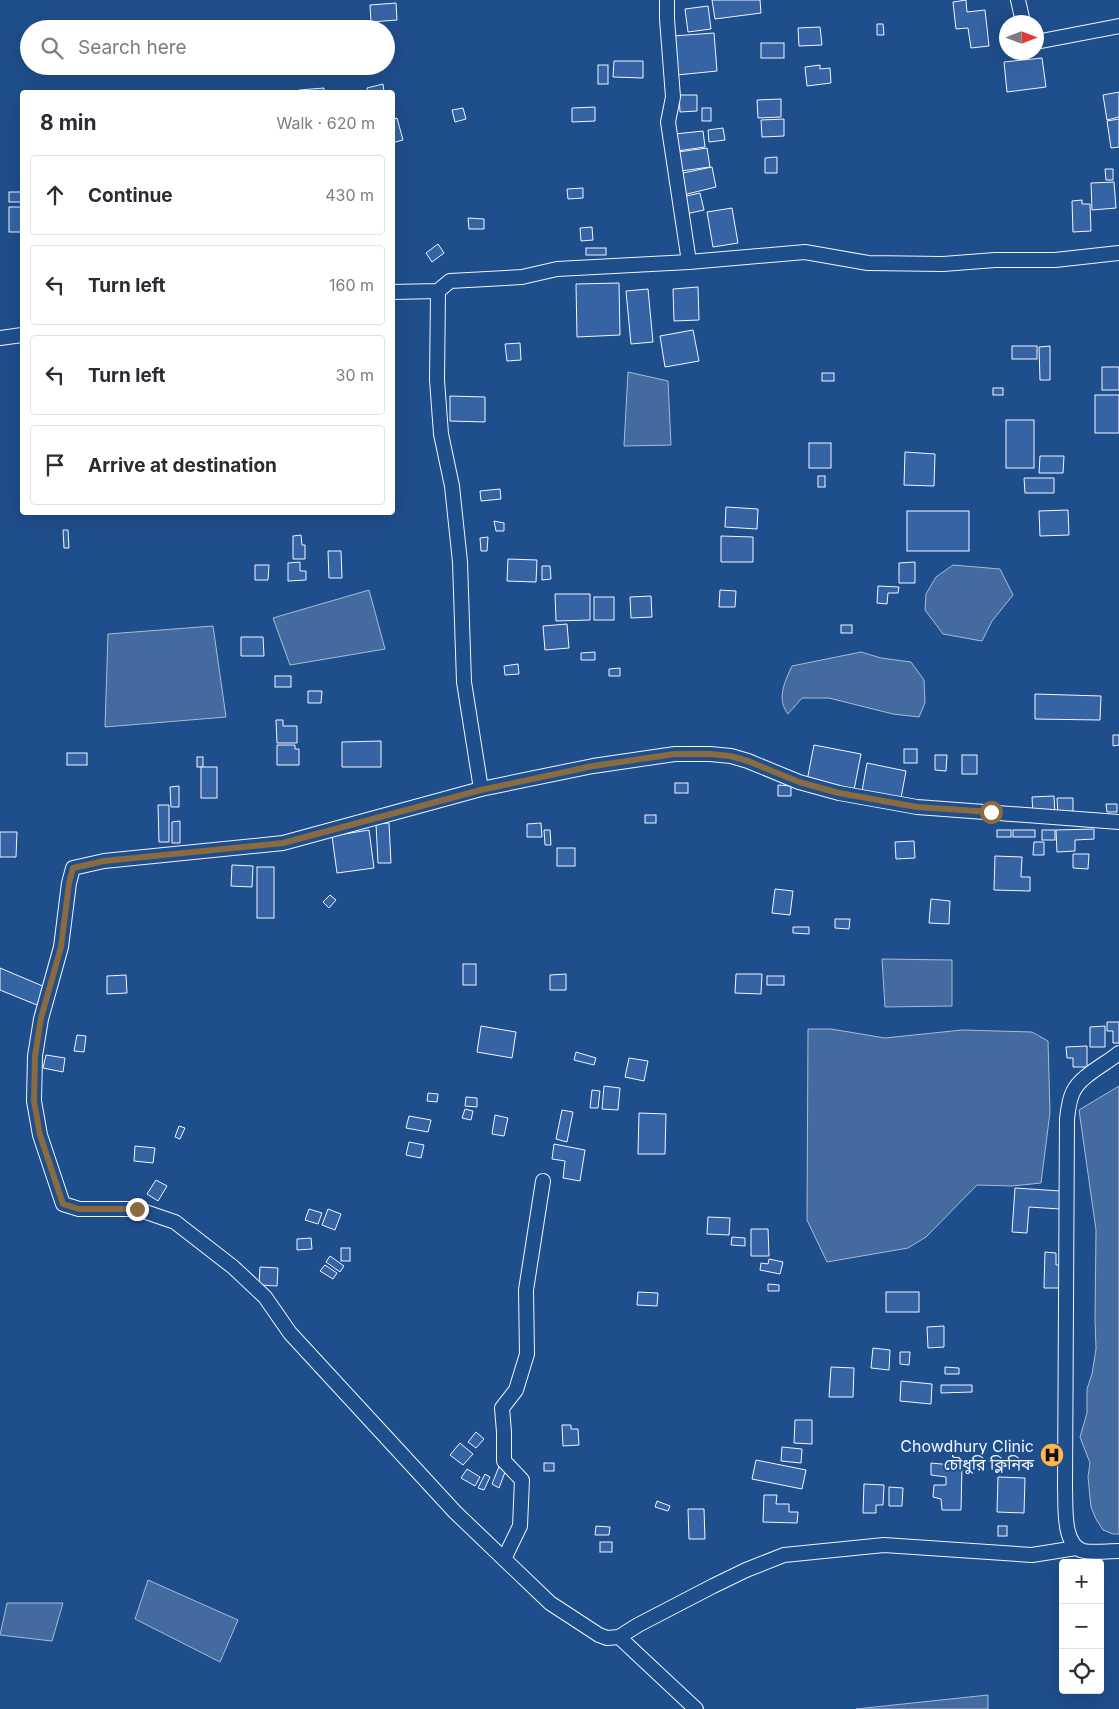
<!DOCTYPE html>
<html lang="en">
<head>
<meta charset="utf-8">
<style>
  body { margin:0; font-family:Inter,"Noto Sans Bengali",sans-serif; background:#f2f2f3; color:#2b2b33 }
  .controls { position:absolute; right:15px; bottom:15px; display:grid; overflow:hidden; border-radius:5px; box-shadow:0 5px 20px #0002 }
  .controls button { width:45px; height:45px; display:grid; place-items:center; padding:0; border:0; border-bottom:1px solid #e1e1e2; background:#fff; color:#2b2b33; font:25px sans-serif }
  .compass { position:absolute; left:999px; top:15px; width:45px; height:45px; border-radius:50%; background:#fff; box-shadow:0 5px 20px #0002; rotate:90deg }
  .stop { position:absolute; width:15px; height:15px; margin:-11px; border:4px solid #8a6a3f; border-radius:50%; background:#fff }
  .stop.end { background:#8a6a3f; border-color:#fff; box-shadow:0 1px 5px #0008 }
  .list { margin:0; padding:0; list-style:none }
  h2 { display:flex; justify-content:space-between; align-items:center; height:65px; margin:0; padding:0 20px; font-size:21px }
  h2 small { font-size:16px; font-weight:400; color:#7c7c81 }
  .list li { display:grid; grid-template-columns:32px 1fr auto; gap:15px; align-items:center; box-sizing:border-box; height:80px; margin:0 10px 10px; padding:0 10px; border:1px solid #e1e1e2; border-radius:5px }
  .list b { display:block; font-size:19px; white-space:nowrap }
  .list em { font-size:16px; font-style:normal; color:#7c7c81 }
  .icon { flex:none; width:28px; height:28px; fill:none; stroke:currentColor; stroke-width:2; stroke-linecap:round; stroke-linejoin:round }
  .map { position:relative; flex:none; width:1119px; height:1709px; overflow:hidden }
  .search { position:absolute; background:#fff; box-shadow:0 5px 20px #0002; left:20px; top:20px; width:375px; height:55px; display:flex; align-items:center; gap:12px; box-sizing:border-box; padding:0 18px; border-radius:28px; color:#7c7c81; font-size:19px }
  .panel { position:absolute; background:#fff; box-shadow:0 5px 20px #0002; left:20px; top:90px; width:375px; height:425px; border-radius:5px }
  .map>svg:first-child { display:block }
  .water { fill:#446ba0; stroke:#a8bbd7 }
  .building { fill:#3563a3; stroke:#f2f6ff }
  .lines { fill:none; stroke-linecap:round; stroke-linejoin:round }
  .street-casing { stroke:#f2f6ff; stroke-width:16 }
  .street { stroke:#1f4e8c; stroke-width:14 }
  .route { stroke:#8a6a3f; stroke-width:6 }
  .labels { text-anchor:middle; stroke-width:4; stroke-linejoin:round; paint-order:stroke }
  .poi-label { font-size:16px; fill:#f2f6ff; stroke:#1f4e8c; text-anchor:end }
</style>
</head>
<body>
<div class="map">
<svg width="1119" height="1709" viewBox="0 0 1119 1709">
  <rect width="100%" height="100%" fill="#1f4e8c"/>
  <g class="water">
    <polygon points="628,372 668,381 671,445 624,446"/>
    <polygon points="953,565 1000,569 1013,595 992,621 982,641 943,634 925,610 926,594 936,577"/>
    <polygon points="369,590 385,649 290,665 273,618"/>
    <polygon points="213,626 226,717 105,727 108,634"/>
    <path d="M861,652L881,658L911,662L924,680L925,703L919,717L893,714L829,698H802L788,714C776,699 785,681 792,666Z"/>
    <polygon points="882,959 952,960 952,1006 885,1007"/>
    <polygon points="808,1029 831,1029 885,1038 962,1030 1032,1032 1048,1041 1050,1112 1041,1183 1012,1186 977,1185 926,1237 908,1248 827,1262 807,1220"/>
    <polygon points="1119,1086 1119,1534 1113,1534 1103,1530 1096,1519 1091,1507 1088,1477 1090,1463 1080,1437 1087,1413 1087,1389 1092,1374 1096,1349 1095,1319 1096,1230 1079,1110"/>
    <polygon points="148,1580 238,1620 220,1662 135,1619"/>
    <polygon points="7,1603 63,1603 52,1641 0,1635"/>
    <polygon points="988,1695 988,1709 856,1709"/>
  </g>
  <g class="building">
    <polygon points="712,0 760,0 761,13 715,19"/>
    <polygon points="966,0 967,12 985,10 989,46 971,48 968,28 956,29 953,2"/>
    <polygon points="396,3 397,20 371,22 370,5"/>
    <polygon points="708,6 711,29 688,32 685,9"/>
    <polygon points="877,24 883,24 884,35 877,35"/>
    <rect x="358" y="25" width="16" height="4"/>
    <polygon points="820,27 822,45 799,46 798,28"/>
    <polygon points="714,33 717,71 677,75 673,36"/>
    <rect x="761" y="43" width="23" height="15"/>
    <polygon points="1042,58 1046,87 1007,92 1004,62"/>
    <polygon points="614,61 643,61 643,78 613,77"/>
    <rect x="598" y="65" width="10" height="19"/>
    <polygon points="820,65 820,69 830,68 831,83 807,86 805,67"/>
    <polygon points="334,66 354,66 354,69 335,71"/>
    <polygon points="383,84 384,92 368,92 367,88"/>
    <polygon points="324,88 324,92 299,92 299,90"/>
    <polygon points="1119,92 1119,117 1107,120 1103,95"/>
    <polygon points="679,95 697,95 697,111 680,112"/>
    <polygon points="781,99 781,117 758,118 757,100"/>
    <polygon points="595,107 595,121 572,122 572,108"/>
    <polygon points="463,108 466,119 455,122 452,110"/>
    <rect x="702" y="108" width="9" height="13"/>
    <polygon points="397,118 403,140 392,143 392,120"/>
    <polygon points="784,119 784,136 762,137 761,120"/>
    <polygon points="1119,119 1119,147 1111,148 1107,121"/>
    <polygon points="723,128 725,140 709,142 708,130"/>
    <polygon points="703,131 705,147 677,151 675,134"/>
    <polygon points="707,148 710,167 681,171 678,152"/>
    <polygon points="777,157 777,173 765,173 765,158"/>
    <polygon points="712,167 716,187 683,195 678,174"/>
    <polygon points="1105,169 1113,169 1113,180 1106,180"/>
    <polygon points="1114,182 1116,208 1092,210 1091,183"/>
    <polygon points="583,188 583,198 568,199 567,189"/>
    <rect x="9" y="192" width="13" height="10"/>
    <polygon points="700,193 704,210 686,214 682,197"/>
    <polygon points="1082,200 1082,204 1090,204 1091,231 1073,232 1072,201"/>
    <rect x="9" y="207" width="13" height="25"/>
    <polygon points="732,208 738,243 713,247 707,212"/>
    <polygon points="468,218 484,219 484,229 469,229"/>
    <polygon points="592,227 593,240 581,241 580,228"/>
    <polygon points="438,244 444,253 432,262 426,253"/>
    <rect x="586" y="248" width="20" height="7"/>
    <polygon points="619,283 620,335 577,337 576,284"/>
    <polygon points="698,287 699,320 674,321 673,289"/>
    <polygon points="648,289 653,342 631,344 626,291"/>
    <polygon points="693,330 699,361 665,367 660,336"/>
    <polygon points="520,343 521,360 507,361 505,344"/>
    <rect x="1012" y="346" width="25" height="13"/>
    <polygon points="1050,346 1050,380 1040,380 1039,347"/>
    <rect x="1102" y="367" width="17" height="23"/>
    <rect x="822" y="373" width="12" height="8"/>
    <rect x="993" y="388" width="10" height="7"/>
    <rect x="1095" y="395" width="24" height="38"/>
    <polygon points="450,396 485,397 485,422 450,421"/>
    <rect x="1006" y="420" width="28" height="48"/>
    <rect x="809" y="443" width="22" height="25"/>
    <polygon points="905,452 935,454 934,486 904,485"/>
    <polygon points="1040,456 1064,456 1063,473 1039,473"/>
    <rect x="818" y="476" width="7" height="11"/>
    <polygon points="1024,478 1054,478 1054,493 1025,493"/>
    <polygon points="500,489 501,499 481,501 480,491"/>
    <polygon points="726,507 758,509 757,529 725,527"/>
    <polygon points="1068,510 1069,535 1040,536 1039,511"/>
    <rect x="907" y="511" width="62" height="40"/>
    <polygon points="494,521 504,523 504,531 496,531"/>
    <polygon points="63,530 68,530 69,548 64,548"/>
    <polygon points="301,535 302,545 305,545 305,559 293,559 293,536"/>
    <polygon points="721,536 753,537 753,562 721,562"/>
    <polygon points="488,537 487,551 481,551 480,538"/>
    <polygon points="328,551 341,551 342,578 329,578"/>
    <polygon points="508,559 537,560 536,582 507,581"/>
    <polygon points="300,562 300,571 306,571 306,580 288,581 288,563"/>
    <polygon points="915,562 915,583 899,583 899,563"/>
    <polygon points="255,565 269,565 268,580 255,580"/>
    <polygon points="542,566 550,566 551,579 542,580"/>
    <polygon points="878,586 899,587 898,593 888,593 887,604 877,603"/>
    <polygon points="720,590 736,591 735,607 719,607"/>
    <polygon points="555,594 590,594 590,620 556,621"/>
    <polygon points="651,596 652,617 631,618 630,597"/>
    <rect x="594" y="597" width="20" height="23"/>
    <polygon points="567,624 569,648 545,650 543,626"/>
    <rect x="841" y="625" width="11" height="8"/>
    <polygon points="241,637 263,637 264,656 241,656"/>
    <polygon points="595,652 595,660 581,660 581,653"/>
    <polygon points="518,664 519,674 505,675 504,666"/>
    <polygon points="620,668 620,676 609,676 609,669"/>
    <rect x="275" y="676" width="16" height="11"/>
    <polygon points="308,691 322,691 321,703 308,703"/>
    <polygon points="1035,694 1101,696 1100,720 1035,719"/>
    <polygon points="276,720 283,720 283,726 297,726 297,743 277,743"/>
    <polygon points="1113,735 1119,735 1119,745 1113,746"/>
    <polygon points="381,741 381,767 342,767 342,742"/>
    <polygon points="277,745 295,745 295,749 299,749 299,765 277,765"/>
    <polygon points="814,745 861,754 854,790 807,781"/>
    <rect x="904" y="749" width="13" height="14"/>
    <rect x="67" y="753" width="20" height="12"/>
    <polygon points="935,755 947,755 946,771 935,770"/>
    <rect x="962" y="755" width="15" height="19"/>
    <rect x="197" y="757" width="6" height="10"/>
    <polygon points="867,763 906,771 901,798 862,791"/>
    <rect x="201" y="767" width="16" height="31"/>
    <rect x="675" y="783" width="13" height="10"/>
    <polygon points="778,785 791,786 791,796 778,796"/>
    <polygon points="179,786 179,807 171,807 170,787"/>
    <polygon points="1054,796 1055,814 1033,815 1032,797"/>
    <polygon points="1057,798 1073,798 1073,815 1058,815"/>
    <polygon points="1106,804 1117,804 1117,812 1107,812"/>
    <polygon points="158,805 169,805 169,842 159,842"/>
    <rect x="645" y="815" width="11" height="8"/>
    <polygon points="180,821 180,843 172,843 172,822"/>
    <polygon points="389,823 391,863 378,863 376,824"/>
    <polygon points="541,823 542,837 527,837 527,824"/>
    <polygon points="1094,829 1094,839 1075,840 1075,851 1057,852 1056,830"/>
    <polygon points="369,830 374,868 337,873 332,836"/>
    <polygon points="544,830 550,830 551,845 545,845"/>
    <rect x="997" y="830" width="14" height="7"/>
    <rect x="1013" y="830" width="22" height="7"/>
    <rect x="1042" y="830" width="13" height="10"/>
    <polygon points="0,832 17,832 16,857 0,857"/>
    <polygon points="914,841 915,858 896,859 895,842"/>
    <polygon points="1034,842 1044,842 1044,855 1033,855"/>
    <rect x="557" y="848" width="18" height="18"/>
    <polygon points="1073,854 1089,854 1088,869 1073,868"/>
    <polygon points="995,856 1022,857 1021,877 1030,877 1030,891 994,890"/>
    <polygon points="232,865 253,866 252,887 231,886"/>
    <rect x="257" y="867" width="17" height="51"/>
    <polygon points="775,889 793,891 790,915 772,913"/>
    <polygon points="330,895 336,900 329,908 323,902"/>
    <polygon points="931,899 950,901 949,924 929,923"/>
    <polygon points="835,919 850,919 849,929 835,928"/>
    <polygon points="793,927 809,927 809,934 793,933"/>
    <rect x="463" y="964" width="13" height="21"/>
    <polygon points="0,968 45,987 37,1005 0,990"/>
    <polygon points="566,974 566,990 550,990 550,975"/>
    <polygon points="736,974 762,974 761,994 735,993"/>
    <polygon points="126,975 127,993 107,994 107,976"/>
    <rect x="767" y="976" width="17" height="9"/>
    <polygon points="1107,1022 1119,1022 1119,1043 1113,1043 1113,1031 1107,1031"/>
    <polygon points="481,1026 516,1032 512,1058 477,1052"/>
    <polygon points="1105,1026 1105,1047 1090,1047 1090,1027"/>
    <polygon points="77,1035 86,1036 84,1052 74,1051"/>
    <polygon points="1087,1046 1087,1067 1073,1067 1073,1058 1067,1058 1066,1047"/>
    <polygon points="576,1052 596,1058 594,1065 574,1060"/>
    <polygon points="46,1055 65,1058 63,1072 43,1068"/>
    <polygon points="629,1058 648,1061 644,1081 625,1077"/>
    <polygon points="604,1086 620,1088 618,1110 602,1109"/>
    <polygon points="592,1090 600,1091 598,1108 590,1108"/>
    <polygon points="428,1093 438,1094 437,1102 427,1101"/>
    <polygon points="466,1097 477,1098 477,1107 465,1106"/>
    <polygon points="465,1109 473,1111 471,1120 462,1118"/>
    <polygon points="562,1110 573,1112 567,1142 556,1139"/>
    <polygon points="639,1113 666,1114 665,1154 638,1154"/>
    <polygon points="495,1115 508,1118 504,1136 492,1134"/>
    <polygon points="409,1116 431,1120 428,1132 406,1128"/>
    <polygon points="179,1126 185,1128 180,1139 175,1137"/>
    <polygon points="409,1142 424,1145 421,1158 406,1155"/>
    <polygon points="554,1144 585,1150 580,1181 563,1178 565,1161 552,1159"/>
    <polygon points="135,1146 155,1148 153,1163 134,1161"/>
    <polygon points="156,1180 167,1186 158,1201 147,1194"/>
    <polygon points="1015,1188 1061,1191 1060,1209 1029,1207 1027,1233 1012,1232"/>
    <polygon points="309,1209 322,1213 318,1224 305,1220"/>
    <polygon points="328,1209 341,1214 335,1230 322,1225"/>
    <polygon points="708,1217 730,1218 729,1235 707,1234"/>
    <polygon points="751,1229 768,1229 769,1256 751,1256"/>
    <polygon points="732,1237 745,1238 745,1246 731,1245"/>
    <polygon points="311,1238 312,1249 297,1250 297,1239"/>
    <rect x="341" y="1248" width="9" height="13"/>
    <polygon points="1045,1252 1056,1253 1056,1265 1062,1265 1061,1288 1044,1288"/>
    <polygon points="330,1256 344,1266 340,1272 326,1262"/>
    <polygon points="769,1259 783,1262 780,1274 760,1270 761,1263 768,1264"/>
    <polygon points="325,1265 337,1273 333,1279 320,1271"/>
    <polygon points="260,1267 278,1268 277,1286 259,1285"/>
    <polygon points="768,1284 779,1285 779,1291 768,1291"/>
    <polygon points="638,1292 658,1293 657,1306 637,1305"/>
    <rect x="886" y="1292" width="33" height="20"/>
    <polygon points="944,1326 944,1347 928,1348 927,1327"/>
    <polygon points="873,1348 890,1350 889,1370 871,1368"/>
    <polygon points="900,1352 910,1352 909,1365 900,1364"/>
    <polygon points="831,1367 854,1368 853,1397 829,1397"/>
    <polygon points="945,1367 959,1368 959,1374 945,1374"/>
    <polygon points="901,1381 932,1384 931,1404 900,1401"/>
    <polygon points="941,1385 972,1385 972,1392 941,1393"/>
    <polygon points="795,1420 812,1420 812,1444 794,1443"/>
    <polygon points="562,1425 571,1425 571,1429 578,1429 579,1445 563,1446"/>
    <polygon points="476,1432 484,1439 476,1448 468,1442"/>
    <polygon points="460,1443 473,1454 463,1465 450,1455"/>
    <polygon points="782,1447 802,1449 801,1463 781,1461"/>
    <polygon points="756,1460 806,1470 802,1489 752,1479"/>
    <rect x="544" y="1463" width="10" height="8"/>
    <polygon points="931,1463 962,1466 961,1510 942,1510 941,1499 933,1497 934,1485 946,1485 946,1477 931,1475"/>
    <polygon points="500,1464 507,1467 499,1488 492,1484"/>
    <polygon points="467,1469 480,1477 475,1486 461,1478"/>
    <polygon points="485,1474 490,1477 484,1490 478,1488"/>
    <polygon points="998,1477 1025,1478 1024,1513 997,1512"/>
    <polygon points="864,1484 884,1485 883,1505 876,1505 876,1513 863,1513"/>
    <polygon points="889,1487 903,1488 902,1506 889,1506"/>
    <polygon points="764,1495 777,1495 776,1504 789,1504 789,1512 798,1512 797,1523 763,1522"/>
    <polygon points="657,1501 670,1506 668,1511 655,1507"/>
    <polygon points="688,1509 704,1509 705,1539 689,1539"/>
    <polygon points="596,1526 610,1527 609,1535 595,1535"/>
    <rect x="998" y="1526" width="9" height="10"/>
    <rect x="600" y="1542" width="12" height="10"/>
  </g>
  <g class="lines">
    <g class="street-casing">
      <g id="street">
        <polyline points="667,0 667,19 673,97 668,122 689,262"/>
        <polyline points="1018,0 1023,22"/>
        <polyline points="1036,42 1119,26"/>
        <polyline points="438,291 437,380 441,434 452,486 460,562 464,682 481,789"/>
        <polyline points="392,292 438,291 450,281 522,277 557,269 689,262 805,252 868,263 943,264 995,260 1055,260 1119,253"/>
        <polyline points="0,338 22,335"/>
        <path d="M1119,1053C1106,1064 1080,1076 1073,1092C1069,1100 1068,1110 1067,1119L1065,1488C1066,1506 1062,1546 1084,1551C1094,1553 1108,1551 1119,1551"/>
        <polyline points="1076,1548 1032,1555 884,1545 784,1555 746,1570 713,1586 638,1625 619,1637 607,1638 599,1635 550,1603 455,1512 290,1333 265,1297 233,1267 175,1222 137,1209 79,1209 63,1204 40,1135 34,1101 35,1056 41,1019 61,947 69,883 73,868 104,861 283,843 481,789 593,766 675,754 710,754 731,756 748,761 799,782 839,793 917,807 1119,822"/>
        <polyline points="504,1559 520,1526 522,1480 504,1461 504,1432 502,1408 516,1390 527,1354 526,1290 543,1181"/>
        <polyline points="619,1637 696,1709"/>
      </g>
    </g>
    <use href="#street" class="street"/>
  </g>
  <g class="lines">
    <polyline class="route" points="137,1209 79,1209 63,1204 40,1135 34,1101 35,1056 41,1018 61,947 69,883 73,868 104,861 283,843 481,790 593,766 675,754 710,754 730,756 748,761 799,782 839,793 917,807 991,812"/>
  </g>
  <defs>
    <g id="hospital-disc" transform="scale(1.25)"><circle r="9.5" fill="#ffb74d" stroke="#1f4e8c"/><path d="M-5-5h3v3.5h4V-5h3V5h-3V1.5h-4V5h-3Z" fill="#111"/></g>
  </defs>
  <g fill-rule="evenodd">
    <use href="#hospital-disc" x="1052" y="1455"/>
  </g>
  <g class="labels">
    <g class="poi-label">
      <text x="1034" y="1452">Chowdhury Clinic<tspan x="1034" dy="18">চৌধুরি ক্লিনিক</tspan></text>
    </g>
  </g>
</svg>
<div class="controls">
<button>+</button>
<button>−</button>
<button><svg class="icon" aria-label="locate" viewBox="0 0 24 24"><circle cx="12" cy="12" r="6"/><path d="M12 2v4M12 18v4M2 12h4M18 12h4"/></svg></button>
</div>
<svg class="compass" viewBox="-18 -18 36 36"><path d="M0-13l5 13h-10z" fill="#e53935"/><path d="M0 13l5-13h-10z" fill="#7c7c81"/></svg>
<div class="stop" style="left:991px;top:812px"></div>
<div class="stop end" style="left:137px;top:1209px"></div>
<div class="search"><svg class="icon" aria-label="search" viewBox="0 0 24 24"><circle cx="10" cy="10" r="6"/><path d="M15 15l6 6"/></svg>Search here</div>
<section class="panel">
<h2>8 min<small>Walk · 620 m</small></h2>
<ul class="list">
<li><svg class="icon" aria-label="ahead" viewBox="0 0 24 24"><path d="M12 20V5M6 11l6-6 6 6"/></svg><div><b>Continue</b></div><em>430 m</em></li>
<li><svg class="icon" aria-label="left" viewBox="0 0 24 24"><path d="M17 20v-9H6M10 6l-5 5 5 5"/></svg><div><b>Turn left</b></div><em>160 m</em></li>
<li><svg class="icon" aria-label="left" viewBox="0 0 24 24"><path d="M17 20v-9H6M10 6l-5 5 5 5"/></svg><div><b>Turn left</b></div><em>30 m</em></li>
<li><svg class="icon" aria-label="arrive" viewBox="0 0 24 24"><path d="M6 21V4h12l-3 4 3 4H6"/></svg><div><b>Arrive at destination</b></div></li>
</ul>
</section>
</div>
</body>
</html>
